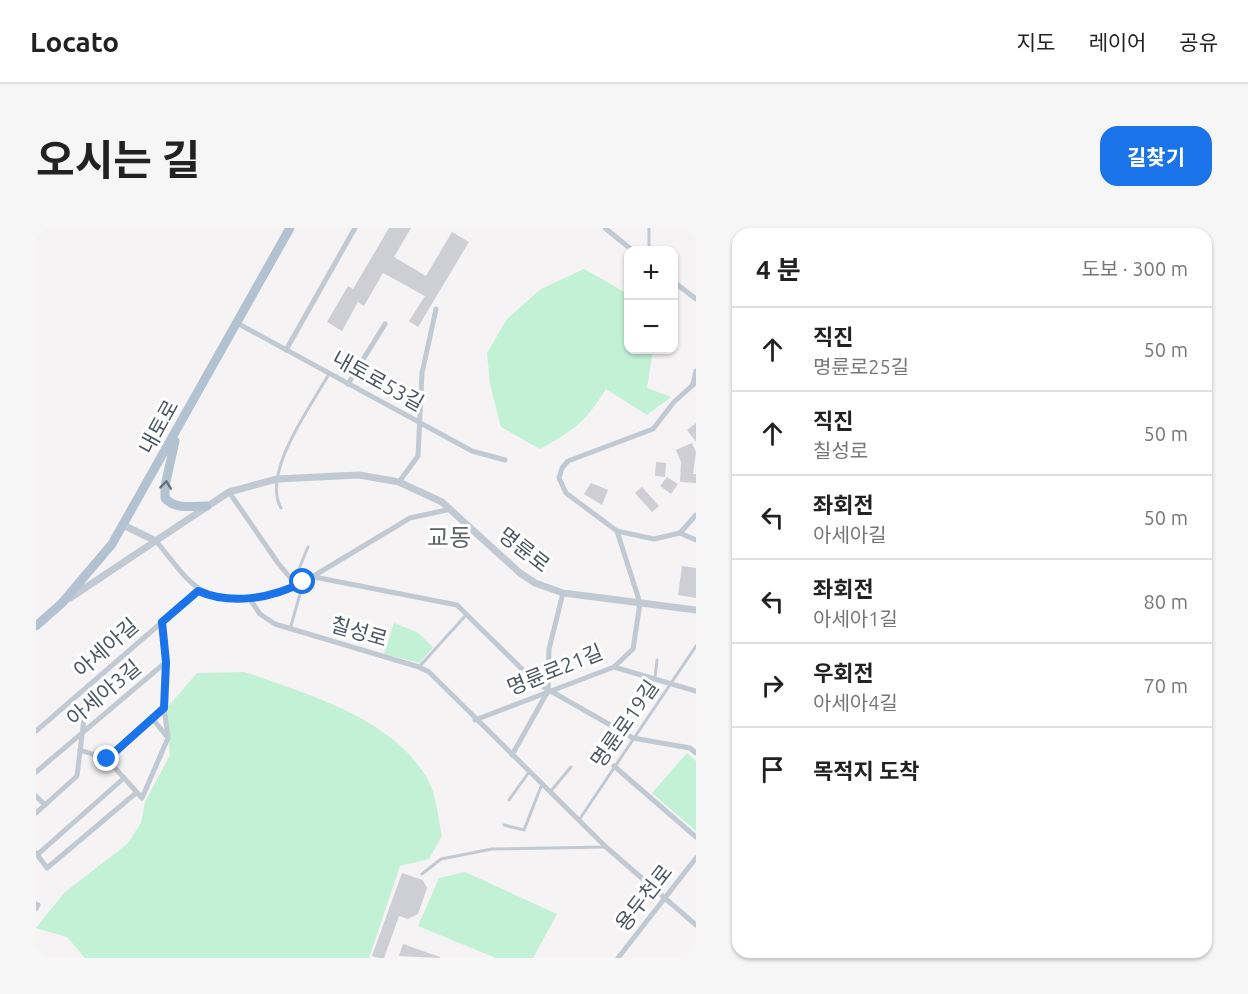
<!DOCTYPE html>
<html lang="ko">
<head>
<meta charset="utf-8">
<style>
  body { margin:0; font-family:Ubuntu,"Noto Sans KR",sans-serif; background:#f6f6f6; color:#222 }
  .controls { position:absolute; right:18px; top:18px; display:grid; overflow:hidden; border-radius:12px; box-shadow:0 2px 4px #0004 }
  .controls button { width:54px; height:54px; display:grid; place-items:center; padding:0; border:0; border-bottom:2px solid #e0e0e0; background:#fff; color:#222; font:30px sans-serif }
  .stop { position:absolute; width:18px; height:18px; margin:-14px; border:4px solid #1a73e8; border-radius:50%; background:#fff }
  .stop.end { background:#1a73e8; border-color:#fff; box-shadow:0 2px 6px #0008 }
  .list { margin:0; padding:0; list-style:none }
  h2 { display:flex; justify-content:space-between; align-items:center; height:78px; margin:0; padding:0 24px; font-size:26px }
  h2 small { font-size:20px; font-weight:400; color:#767676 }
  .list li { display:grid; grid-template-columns:39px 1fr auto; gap:18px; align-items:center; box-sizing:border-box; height:84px; padding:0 24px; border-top:2px solid #e0e0e0 }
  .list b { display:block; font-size:22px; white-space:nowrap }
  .list p { margin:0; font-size:20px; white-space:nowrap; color:#767676 }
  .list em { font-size:20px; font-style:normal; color:#767676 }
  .icon { flex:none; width:33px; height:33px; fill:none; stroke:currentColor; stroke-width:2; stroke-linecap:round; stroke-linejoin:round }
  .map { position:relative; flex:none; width:660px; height:730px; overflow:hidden; border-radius:18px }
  header { display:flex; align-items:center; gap:36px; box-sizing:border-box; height:84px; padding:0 30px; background:#fff; border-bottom:2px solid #e0e0e0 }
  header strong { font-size:28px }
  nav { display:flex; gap:33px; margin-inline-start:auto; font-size:21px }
  .intro { display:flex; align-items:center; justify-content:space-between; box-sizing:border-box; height:144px; padding:0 36px }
  h1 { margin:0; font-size:42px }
  .button { padding:15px 27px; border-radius:18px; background:#1a73e8; color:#fff; font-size:21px; font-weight:700 }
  main { display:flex; gap:36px; padding:0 36px }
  aside { flex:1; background:#fff; border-radius:18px; box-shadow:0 2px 4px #0004 }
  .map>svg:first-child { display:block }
  .green { fill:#c3f1d5 }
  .building { fill:#cdcfd5 }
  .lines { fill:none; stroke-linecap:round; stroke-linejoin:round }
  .service { stroke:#c1cad2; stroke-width:3 }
  .minor { stroke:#c1cad2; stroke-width:5 }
  .tertiary { stroke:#c1cad2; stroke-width:7 }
  .primary { stroke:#b3c2d1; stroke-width:9 }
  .oneway { stroke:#64717d }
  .route { stroke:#1a73e8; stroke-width:8 }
  .labels { text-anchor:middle; stroke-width:6; stroke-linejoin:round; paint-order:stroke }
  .street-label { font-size:21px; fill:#4a5661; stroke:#fff }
  .quarter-label { font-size:24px; fill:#5f6368; stroke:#fff }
</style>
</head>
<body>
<header>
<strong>Locato</strong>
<nav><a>지도</a><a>레이어</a><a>공유</a></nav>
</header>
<div class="intro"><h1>오시는 길</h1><a class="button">길찾기</a></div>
<main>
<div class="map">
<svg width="660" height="730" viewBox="0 0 660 730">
  <rect width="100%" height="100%" fill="#f5f3f3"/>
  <g class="green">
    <path d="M548,41L592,66V122H617L611,160L635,169L611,187L570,161C548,196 539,201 504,221L465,199L454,156L451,125L471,91L505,61Z"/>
    <polygon points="358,395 381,404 397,419 384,435 348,426"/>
    <path d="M209,444C271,466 361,491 393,554C401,570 402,591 406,608L393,631L364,638L333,730H49L31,709L0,700L28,665L91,616L105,595L109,574L134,527L130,481L161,445Z"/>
    <polygon points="651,525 660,533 660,603 616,565"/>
    <polygon points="429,644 521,686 497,730 460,730 382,698 403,650"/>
  </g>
  <g class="building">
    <polygon points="353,0 375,0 358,29 390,48 416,4 433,14 382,99 373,93 389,68 347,45 328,78 322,74 306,103 291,94 312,58 317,61"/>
    <polygon points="660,195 660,214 651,202"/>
    <polygon points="656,215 660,224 657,246 660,246 660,255 644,254 645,234 640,222"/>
    <polygon points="620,234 630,235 629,249 619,248"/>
    <polygon points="631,249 642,256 635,266 624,258"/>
    <polygon points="555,255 572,262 566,277 548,266"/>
    <polygon points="606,259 623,278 616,284 599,265"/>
    <polygon points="646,338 660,340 660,370 642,367"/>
    <polygon points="366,645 387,652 391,660 382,686 372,691 363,688 348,730 343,730 336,728"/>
    <polygon points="367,716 404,729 404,730 363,728"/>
  </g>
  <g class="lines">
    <g class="service">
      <polyline points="613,22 613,0"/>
      <path d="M245,280C225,245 275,178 293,146"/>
      <polyline points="258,353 272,319"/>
      <polyline points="254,401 267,356"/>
      <polyline points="383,439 430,387"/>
      <polyline points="619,450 621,432"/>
      <polyline points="514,564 535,539"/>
      <polyline points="473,572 493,544"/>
      <polyline points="543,592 660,418"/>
      <polyline points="468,597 488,602 506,556"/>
      <polyline points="386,646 405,631 456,621 569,619"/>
    </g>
    <g class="minor">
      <polyline points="569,0 596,22"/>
      <polyline points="638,54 660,71"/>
      <polyline points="201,95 436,223 469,232"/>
      <polyline points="250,122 319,0"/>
      <polyline points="660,154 638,174 617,201 532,233 526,240 523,250 530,265 581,303 618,311 644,305 660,312"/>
      <polyline points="312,156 349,96"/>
      <polyline points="657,156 660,143"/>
      <polyline points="363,254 382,228 386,145 400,81"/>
      <polyline points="193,264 242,335 261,358"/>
      <polyline points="644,305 660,287"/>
      <path d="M120,313C151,350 160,374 213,370L224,386L239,396L383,439L393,444L570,619L660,697"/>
      <polyline points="278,349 421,377 499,454 597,510 654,520 660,525"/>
      <polyline points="213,370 261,358 374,290 415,281"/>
      <polyline points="578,439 660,463"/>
      <polyline points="128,480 132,509"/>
      <polyline points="439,492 578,439 597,421 604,375 581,303"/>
      <polyline points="0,503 162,363"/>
      <polyline points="44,522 71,531 106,570 132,510 116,490"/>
      <polyline points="476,527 512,463 513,421 527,365"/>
      <polyline points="71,531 128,480 130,434 126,394"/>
      <polyline points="578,538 660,609"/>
      <polyline points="0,544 130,434"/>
      <polyline points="0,568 9,577"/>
      <polyline points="0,585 41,548 52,458"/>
      <polyline points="0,625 11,640 100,565"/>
      <polyline points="1,627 88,550"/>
      <polyline points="0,676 2,677 0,681"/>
      <polyline points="582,730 660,630"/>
      <polyline points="657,730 660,727"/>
    </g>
    <g class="tertiary">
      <polyline points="87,297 120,313"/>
      <polyline points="34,370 193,264 241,251 323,247 363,254 406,274 484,345 499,355 527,365 660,382"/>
    </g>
    <g class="primary">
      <path d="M139,213L129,258V270C139,282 157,278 171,278"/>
      <polyline points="0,398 26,375 76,316 254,0"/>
    </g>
  </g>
  <defs><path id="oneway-chevron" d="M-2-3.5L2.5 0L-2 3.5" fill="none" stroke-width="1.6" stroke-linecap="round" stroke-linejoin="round" transform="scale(1.5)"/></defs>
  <use class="oneway" href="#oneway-chevron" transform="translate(130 257) rotate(-83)"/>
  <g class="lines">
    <path class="route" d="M71,531L128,480L130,434L126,394L162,363C195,377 235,371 267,354"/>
  </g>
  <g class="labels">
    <g class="street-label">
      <text transform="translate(342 153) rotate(29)" y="7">내토로53길</text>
      <text transform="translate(123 199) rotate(-61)" y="7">내토로</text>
      <text transform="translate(488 322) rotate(38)" y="7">명륜로</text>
      <text transform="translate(323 404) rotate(16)" y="7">칠성로</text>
      <text transform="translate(70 420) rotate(-41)" y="7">아세아길</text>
      <text transform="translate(519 442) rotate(-22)" y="7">명륜로21길</text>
      <text transform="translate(68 465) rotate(-40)" y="7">아세아3길</text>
      <text transform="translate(589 496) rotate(-55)" y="7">명륜로19길</text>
      <text transform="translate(608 670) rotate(-52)" y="7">용두천로</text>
    </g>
    <g class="quarter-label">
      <text x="413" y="318">교동</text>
    </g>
  </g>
</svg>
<div class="controls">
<button>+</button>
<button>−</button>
</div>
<div class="stop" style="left:267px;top:354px"></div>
<div class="stop end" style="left:71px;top:531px"></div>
</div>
<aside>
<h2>4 분<small>도보 · 300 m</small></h2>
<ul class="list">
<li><svg class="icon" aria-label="ahead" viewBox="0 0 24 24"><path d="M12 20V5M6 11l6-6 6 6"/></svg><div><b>직진</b><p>명륜로25길</p></div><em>50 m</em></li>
<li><svg class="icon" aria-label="ahead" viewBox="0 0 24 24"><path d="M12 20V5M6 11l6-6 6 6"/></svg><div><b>직진</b><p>칠성로</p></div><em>50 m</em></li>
<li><svg class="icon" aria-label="left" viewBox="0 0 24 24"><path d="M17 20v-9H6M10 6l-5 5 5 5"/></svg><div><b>좌회전</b><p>아세아길</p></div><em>50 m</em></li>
<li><svg class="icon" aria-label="left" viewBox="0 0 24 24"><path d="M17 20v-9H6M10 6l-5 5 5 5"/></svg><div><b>좌회전</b><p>아세아1길</p></div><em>80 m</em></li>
<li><svg class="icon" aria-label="right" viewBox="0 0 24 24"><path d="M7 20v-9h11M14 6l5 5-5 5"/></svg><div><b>우회전</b><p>아세아4길</p></div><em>70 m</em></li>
<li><svg class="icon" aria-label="arrive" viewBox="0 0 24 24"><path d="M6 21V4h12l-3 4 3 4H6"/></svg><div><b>목적지 도착</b></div></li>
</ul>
</aside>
</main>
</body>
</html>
